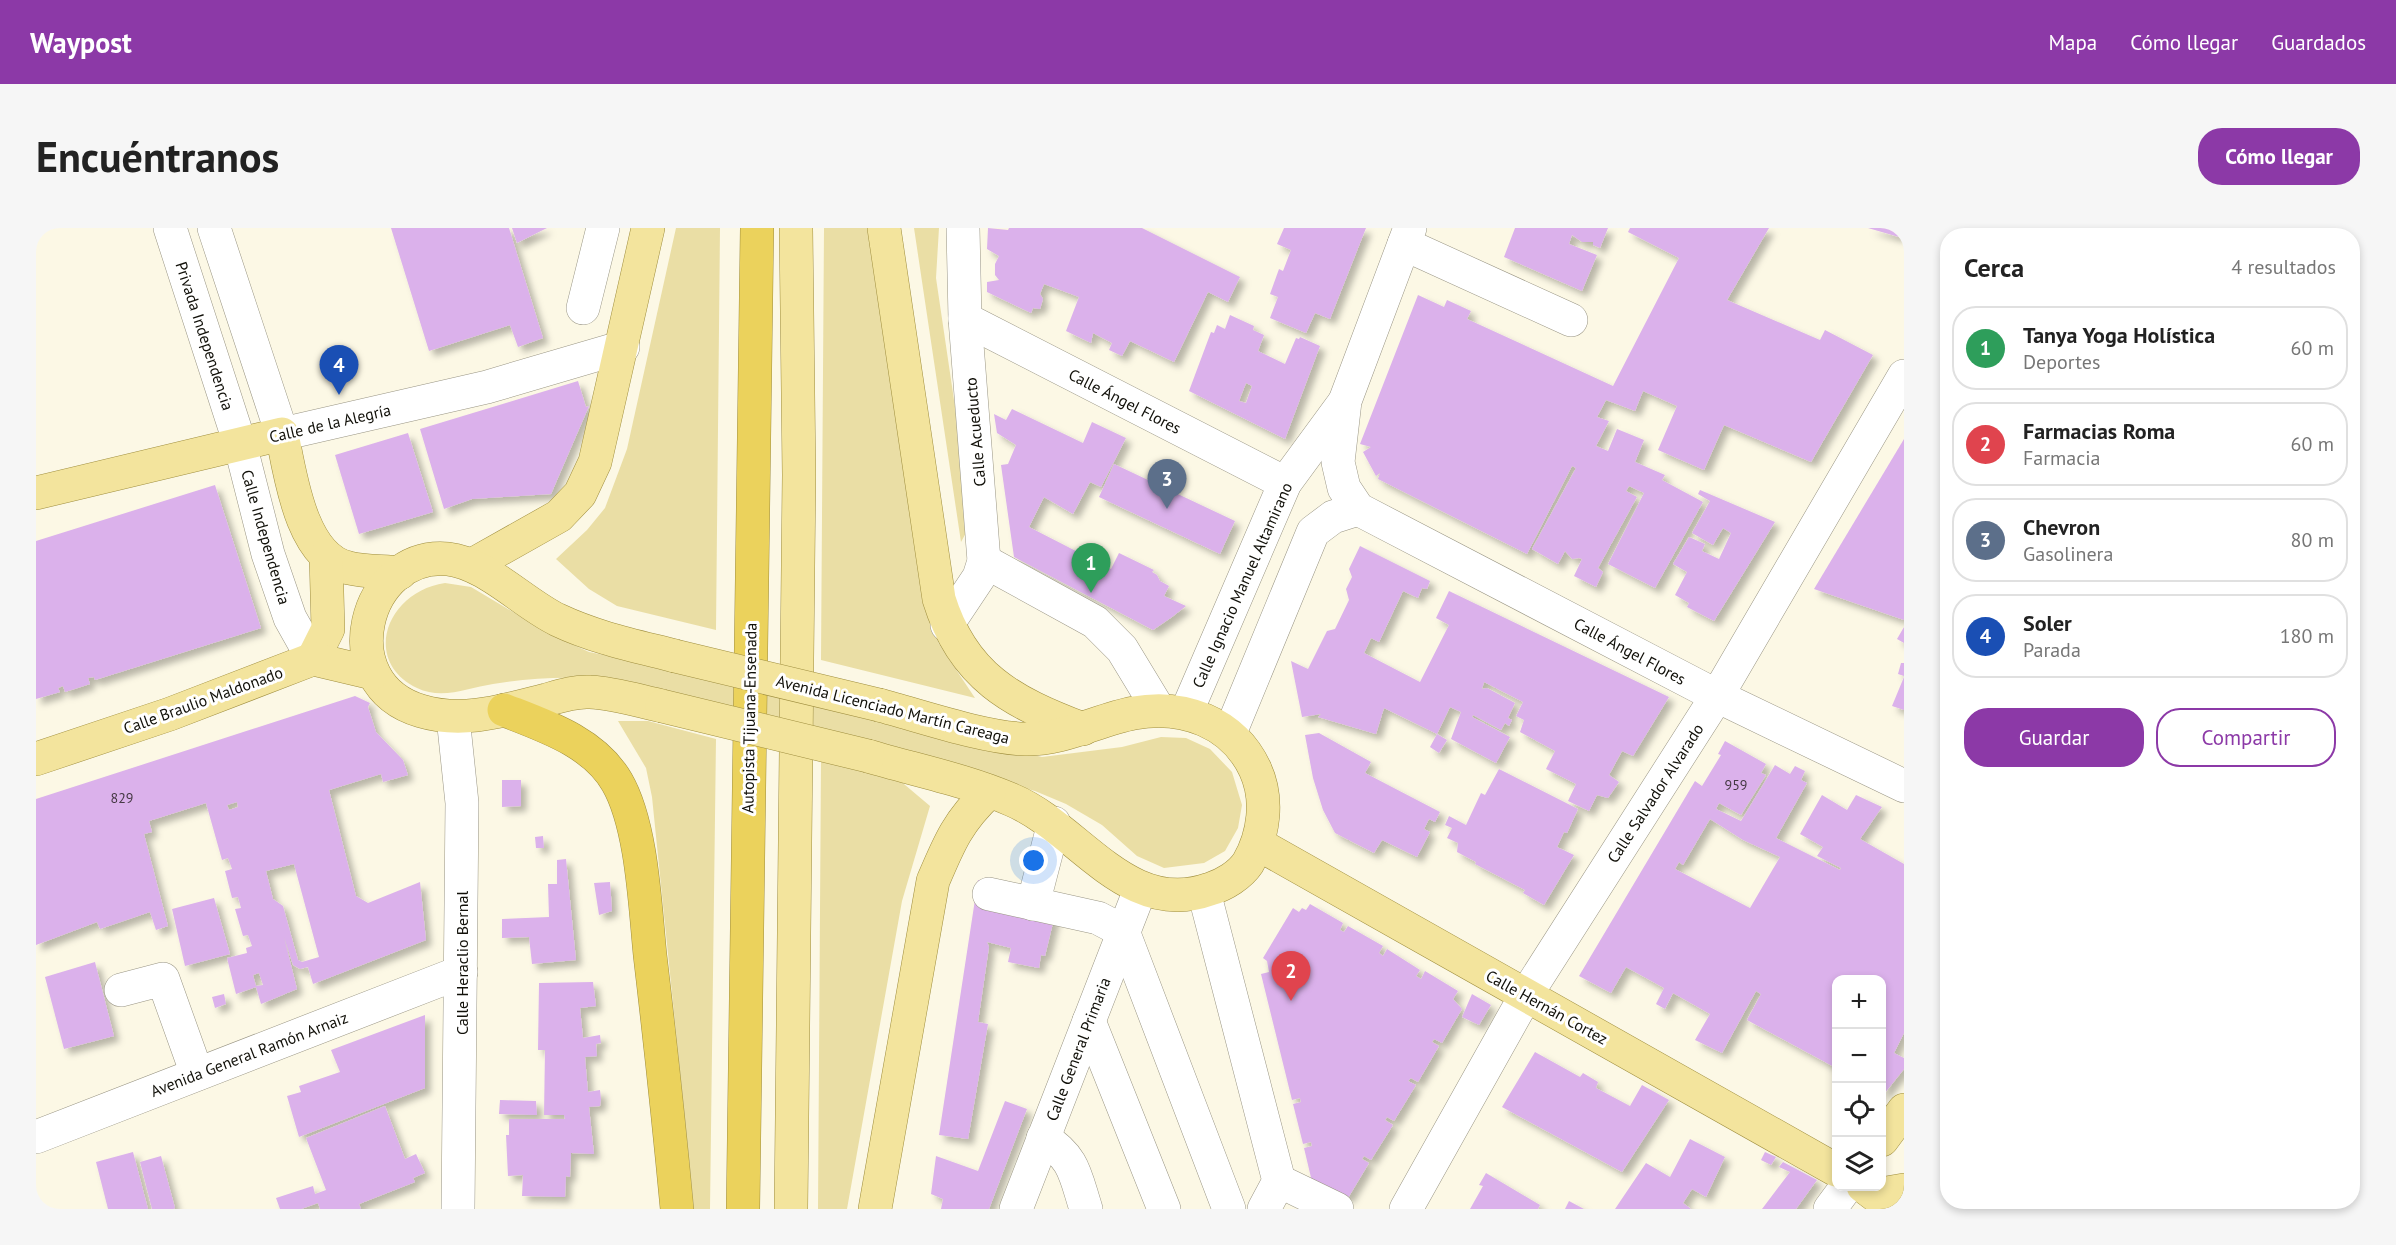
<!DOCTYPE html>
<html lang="es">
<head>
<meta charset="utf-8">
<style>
  body { margin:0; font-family:"PT Sans",sans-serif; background:#f6f6f6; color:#222 }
  .controls { position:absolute; right:18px; bottom:18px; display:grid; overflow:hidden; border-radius:12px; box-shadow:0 3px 9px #0003 }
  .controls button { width:54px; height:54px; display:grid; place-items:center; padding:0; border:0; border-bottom:2px solid #e0e0e0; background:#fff; color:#222; font:30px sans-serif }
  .you { position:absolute; left:998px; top:633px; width:21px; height:21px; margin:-15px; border:4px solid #fff; border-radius:50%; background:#1a73e8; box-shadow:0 0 0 9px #1a73e833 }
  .badge { display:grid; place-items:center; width:39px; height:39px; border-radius:50%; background:#8c39a7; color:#fff; font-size:20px; font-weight:700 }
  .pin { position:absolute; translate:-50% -50px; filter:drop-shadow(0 2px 3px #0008) }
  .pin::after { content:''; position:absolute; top:32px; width:21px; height:18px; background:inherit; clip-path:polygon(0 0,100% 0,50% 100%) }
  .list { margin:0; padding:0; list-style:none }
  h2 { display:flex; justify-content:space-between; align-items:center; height:78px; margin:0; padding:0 24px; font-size:26px }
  h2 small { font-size:20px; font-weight:400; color:#767676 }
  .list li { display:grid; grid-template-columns:39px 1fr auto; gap:18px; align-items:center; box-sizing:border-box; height:84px; margin:0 12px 12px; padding:0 12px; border:2px solid #e0e0e0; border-radius:24px }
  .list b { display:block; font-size:22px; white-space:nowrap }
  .list p { margin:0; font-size:20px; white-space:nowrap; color:#767676 }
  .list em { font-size:20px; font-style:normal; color:#767676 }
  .actions { display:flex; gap:12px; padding:18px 24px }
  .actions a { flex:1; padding:14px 0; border:2px solid #8c39a7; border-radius:24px; text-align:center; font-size:21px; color:#8c39a7 }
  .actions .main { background:#8c39a7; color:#fff }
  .icon { flex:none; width:33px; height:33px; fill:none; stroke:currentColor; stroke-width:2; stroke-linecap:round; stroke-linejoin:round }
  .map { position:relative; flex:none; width:1868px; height:981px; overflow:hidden; border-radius:24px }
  header { display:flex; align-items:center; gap:36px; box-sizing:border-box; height:84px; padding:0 30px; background:#8c39a7; color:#fff }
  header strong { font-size:28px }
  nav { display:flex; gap:33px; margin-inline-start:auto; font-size:21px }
  .intro { display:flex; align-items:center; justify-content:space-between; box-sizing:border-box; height:144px; padding:0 36px }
  h1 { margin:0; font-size:42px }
  .button { padding:15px 27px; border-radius:24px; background:#8c39a7; color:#fff; font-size:21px; font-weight:700 }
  main { display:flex; gap:36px; padding:0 36px }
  aside { flex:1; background:#fff; border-radius:24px; box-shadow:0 3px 9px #0003 }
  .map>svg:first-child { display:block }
  .green { fill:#eadea5 }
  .building { fill:#dbb1eb; fill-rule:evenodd; filter:url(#shadow) }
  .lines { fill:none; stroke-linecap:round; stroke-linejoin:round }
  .minor-casing { stroke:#999584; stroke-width:34 }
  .major-casing { stroke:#9f8e3f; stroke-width:34 }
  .highway-casing { stroke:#9f8e3f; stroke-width:34 }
  .minor { stroke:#fff; stroke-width:33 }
  .major { stroke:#f3e49d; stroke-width:33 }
  .highway { stroke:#ebd25c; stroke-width:33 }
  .major-bridge-casing { stroke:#9f8e3f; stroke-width:34; stroke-linecap:butt }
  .major-bridge { stroke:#f3e49d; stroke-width:33 }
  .labels { text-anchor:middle; stroke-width:6; stroke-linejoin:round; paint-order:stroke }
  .number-label { font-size:14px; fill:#443842 }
  .street-label { font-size:16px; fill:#111009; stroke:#fff }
</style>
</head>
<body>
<header>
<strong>Waypost</strong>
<nav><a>Mapa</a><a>Cómo llegar</a><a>Guardados</a></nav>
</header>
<div class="intro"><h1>Encuéntranos</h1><a class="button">Cómo llegar</a></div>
<main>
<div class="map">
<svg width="1868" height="981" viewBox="0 0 1868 981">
  <defs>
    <filter id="shadow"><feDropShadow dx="5.5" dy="5.5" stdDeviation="3" flood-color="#0004"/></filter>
  </defs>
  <rect width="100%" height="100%" fill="#fcf8e5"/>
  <g class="green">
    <polygon points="640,0 684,0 680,402 581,378 553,361 520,331 551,302 569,280 591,221"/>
    <polygon points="788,0 833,0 889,381 903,416 939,470 785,432"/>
    <polygon points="878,0 903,0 900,50 936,294 925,314"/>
    <path d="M409,355L435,359L514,406L553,424L687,451L1006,529L1086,519L1125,509L1150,510L1174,521L1196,544L1206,577L1202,600L1189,623L1168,635L1128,640L1101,628L1066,597L1030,576L999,563C880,530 761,492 640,468C610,462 577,452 547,450C517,449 486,451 457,456C432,460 406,472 381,460C324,432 352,363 409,355Z"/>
    <polygon points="582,493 612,493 680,511 674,981 658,981 616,569 610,540"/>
    <polygon points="785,533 862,551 894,578 866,673 811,981 782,981"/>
  </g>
  <g class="building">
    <polygon points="355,0 473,0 507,110 482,119 474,97 393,123"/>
    <polygon points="476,0 511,0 481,15"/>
    <polygon points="952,0 972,2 973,0 1106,0 1204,49 1192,74 1172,64 1138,134 1094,113 1086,128 1073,122 1076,115 1057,105 1055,115 1030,103 1043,69 1008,56 1004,66 1007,71 1004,81 997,80 995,85 951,64 951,54 963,52 959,47 959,36 963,28 951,21"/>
    <polygon points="1248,0 1330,0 1294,91 1279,85 1270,105 1234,90 1242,69 1234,66 1243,41 1247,43 1255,22 1241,16"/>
    <polygon points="1479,0 1572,0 1564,20 1557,17 1557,14 1546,14 1536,7 1533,16 1561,27 1546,63 1468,29"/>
    <polygon points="1594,0 1733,0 1691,72 1784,112 1789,102 1837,127 1775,234 1688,197 1668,242 1622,222 1641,178 1607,163 1599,183 1570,172 1561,189 1573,193 1560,218 1572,223 1581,201 1608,212 1599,234 1629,247 1626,252 1667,274 1619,360 1572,336 1608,265 1593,258 1590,263 1601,269 1562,340 1567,344 1560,359 1538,348 1546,331 1543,330 1536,331 1529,323 1522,336 1496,321 1540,240 1536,238 1491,326 1342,251 1344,245 1340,248 1327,224 1335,219 1324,216 1382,67 1408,79 1411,72 1435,83 1431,91 1577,158 1643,30 1592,4"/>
    <polygon points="1832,0 1866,0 1863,9"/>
    <path d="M1194,87L1218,98L1217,102L1228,107L1222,123L1249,136L1260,110L1263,111L1264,109L1284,118L1249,211L1153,163L1175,104L1178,105L1181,97L1189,101ZM1210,155L1216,158L1210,175L1203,173Z"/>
    <polygon points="542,153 550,179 553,178 515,266 436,271 408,281 384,201"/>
    <polygon points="976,181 1047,215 1056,194 1090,210 1065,259 1054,254 1037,286 1008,269 993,299 1075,341 1083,325 1118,342 1116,344 1121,347 1124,353 1133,358 1128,368 1150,378 1136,389 1117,402 978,329 965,237 972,236 980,217 961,205 958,186 970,192"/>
    <polygon points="372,205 397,284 323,306 299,227"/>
    <polygon points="1868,211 1868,392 1778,361"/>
    <polygon points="1078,236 1199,293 1184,326 1063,269"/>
    <polygon points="179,257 225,400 59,452 58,449 52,450 54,456 29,464 27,458 22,460 24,464 0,471 0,313"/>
    <polygon points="1664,262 1739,294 1678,393 1651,379 1653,375 1639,367 1651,344 1637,336 1653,309 1669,316 1666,323 1683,331 1695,305 1687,300 1677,317 1656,305 1674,273 1662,266"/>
    <polygon points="1324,318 1394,353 1391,361 1386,360 1382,370 1367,363 1343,414 1335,410 1328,425 1384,454 1413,397 1400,390 1413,363 1633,469 1597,528 1586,523 1573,547 1583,554 1572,570 1561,567 1553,583 1532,573 1540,556 1510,541 1519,523 1484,504 1488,492 1480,488 1487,474 1448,454 1446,461 1451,460 1479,475 1472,490 1476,492 1473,498 1469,495 1465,502 1437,487 1436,489 1474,509 1460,535 1415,511 1425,484 1414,479 1401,506 1411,512 1403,525 1394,519 1401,506 1348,480 1340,506 1282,489 1285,486 1266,489 1255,433 1272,441 1291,403 1299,401 1313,372 1310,361 1316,349 1313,341"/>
    <polygon points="1868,399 1868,415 1861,411"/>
    <polygon points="1865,435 1868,435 1868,448 1862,446"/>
    <polygon points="1868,449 1868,482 1856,478"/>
    <path d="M319,468L334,475L332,479L340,504L367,532L372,547L347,554L345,546L293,562L320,668L332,675L384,654L390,712L277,756L272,739L264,741L257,737L248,709L261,761L225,776L220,759L200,766L191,730L211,725L210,720L216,718L212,707L207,708L199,681L205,680L202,669L196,670L189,643L196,641L192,630L186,632L170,575L113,593L116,604L108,606L132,698L120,702L114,684L64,701L61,694L0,717V571ZM201,574L202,579L193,582L191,577ZM258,636L283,729L266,734L262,732L247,678L237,671L230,643ZM223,745L227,757L220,758L217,747Z"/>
    <polygon points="1283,505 1335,534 1329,545 1404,584 1399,594 1393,591 1388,601 1394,604 1381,629 1346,612 1338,625 1299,605 1287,582 1277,550 1269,507"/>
    <path d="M1689,513L1730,536L1725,545L1730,547L1705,587L1683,575L1680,581L1705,593L1739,537L1754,546L1759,538L1769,543L1765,552L1771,555L1740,610L1804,642L1805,640L1781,628L1787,619L1764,606L1786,567L1811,582L1820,567L1846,579L1824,611L1868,636V805L1858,825L1868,830V841L1848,866L1846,865V752H1800V840L1711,792L1725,766L1720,763L1686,825L1659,812L1674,786L1637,765L1629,781L1620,776L1628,760L1590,739L1575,765L1543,748L1659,553L1666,558L1685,527L1682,526ZM1674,591L1707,612L1744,629L1714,680L1639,641L1643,634L1647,637Z"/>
    <polygon points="1463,541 1542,581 1531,605 1528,604 1521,619 1538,627 1508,677 1487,665 1489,662 1439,636 1440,634 1421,624 1422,615 1411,610 1416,600 1409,597 1413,588 1430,597 1445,565 1449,567"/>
    <polygon points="466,552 485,552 485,578 466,579"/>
    <polygon points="507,608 508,620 500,620 499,609"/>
    <polygon points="530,631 540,732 496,736 493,709 466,710 466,691 513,689 512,656 521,656 521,632"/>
    <polygon points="942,652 1023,670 1009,728 1005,727 1003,740 972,734 975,720 951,714 953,719 942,794 952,796 932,911 903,907"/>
    <polygon points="574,654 576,683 563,687 558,655"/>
    <polygon points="178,670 194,726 149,738 136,681"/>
    <polygon points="1274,676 1307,695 1304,702 1308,704 1312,698 1347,718 1343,725 1347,728 1351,721 1384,742 1380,748 1385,751 1389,743 1422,763 1417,771 1426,781 1406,815 1398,811 1396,814 1403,818 1382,854 1375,850 1372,853 1380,857 1358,893 1351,889 1349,892 1357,897 1335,932 1328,928 1326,931 1333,935 1312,970 1277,958 1268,920 1276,918 1275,914 1267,916 1257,876 1265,874 1264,870 1256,872 1225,746 1233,744 1231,733 1227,730 1257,680 1263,684 1266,680 1270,682"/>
    <polygon points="59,734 78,808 28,821 9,749"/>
    <polygon points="557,754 560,778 544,780 547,810 564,807 565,815 560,816 561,828 549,829 552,864 564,862 565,871 564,878 553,879 558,926 535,925 534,949 530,948 529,969 486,968 487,947 472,948 470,907 473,907 473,891 529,891 528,887 508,887 509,822 502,822 503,755"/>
    <polygon points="188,766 190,776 179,780 176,769"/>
    <polygon points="1436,766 1455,777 1443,797 1426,789"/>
    <polygon points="389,787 389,860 263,909 251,868 265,864 263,858 304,844 295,822"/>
    <polygon points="1499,824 1544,849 1547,845 1562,854 1560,860 1594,878 1606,857 1633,872 1586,944 1466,879"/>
    <polygon points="464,872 500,873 501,887 463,886"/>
    <polygon points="969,873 991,881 953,981 905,981 907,971 895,966 900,928 942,943"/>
    <polygon points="349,878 369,931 380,926 389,945 377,950 379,954 323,976 325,981 284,981 282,975 265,981 244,981 240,970 277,958 279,966 290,962 270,910"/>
    <polygon points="1654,911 1689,929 1670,969 1656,961 1647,975 1655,981 1579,981 1610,935 1634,949"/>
    <polygon points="97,924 112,981 72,981 60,934"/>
    <polygon points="1729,924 1740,929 1735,937 1725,932"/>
    <polygon points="125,928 139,980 137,981 116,981 104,934"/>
    <polygon points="1747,934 1781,952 1760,981 1726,981 1754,944 1743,939"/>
    <polygon points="1450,945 1504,977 1502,981 1434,981 1447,958 1443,957"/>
    <polygon points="1533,973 1548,981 1529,981"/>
  </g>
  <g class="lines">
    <g class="minor-casing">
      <g id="minor">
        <polyline points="134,0 204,216 232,326 254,390 277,431"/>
        <polyline points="178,0 246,206 451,159 587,119"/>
        <polyline points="1374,0 1309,173 1302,234 1308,260 1322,281 1681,468 1868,558"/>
        <polyline points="1368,16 1535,92"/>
        <polyline points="547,80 567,0"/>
        <polyline points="929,91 1249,255"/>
        <polyline points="948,333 1059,394 1086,421 1123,482"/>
        <polyline points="911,397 943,349 948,333 929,91 927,0"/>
        <polyline points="1150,485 1249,255 1307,176"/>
        <polyline points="417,489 426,575 422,981"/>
        <polyline points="1194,505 1277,304 1297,289 1322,281"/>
        <polyline points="1168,664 1243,953 1228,981"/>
        <polyline points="953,666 1062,690 1087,703 1193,981"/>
        <polyline points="997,676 1018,595"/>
        <polyline points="85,762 127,751 161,846"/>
        <polyline points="1053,793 1128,981"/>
        <polyline points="0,909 425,744"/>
        <path d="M1007,910C1039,930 1039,947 1050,981"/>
        <polyline points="1243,953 1301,981"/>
        <polyline points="980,981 1104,662"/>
        <polyline points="1370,981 1490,767 1681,468 1868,148"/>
        <polyline points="1794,981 1811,958"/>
      </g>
    </g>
    <g class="major-casing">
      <g id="major">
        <path d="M848,0L903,371C927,449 976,474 1047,501"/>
        <path d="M0,265L246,206C254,246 265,330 313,340C329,344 347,343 364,345"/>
        <polyline points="436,337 523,288 544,266 559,234 612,0"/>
        <polyline points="277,431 292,401 290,328"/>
        <path d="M626,478C603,473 577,465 554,464C539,463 524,468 510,472C469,482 428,496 385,483C293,456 328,323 412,331C450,335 488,376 522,392C560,410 600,418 639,428"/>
        <path d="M832,528C879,542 930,552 976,572C1043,600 1091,691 1174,661C1188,657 1204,647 1212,635C1228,607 1233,571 1219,541C1197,494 1147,476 1098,485C1061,492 1028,512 989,511C948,510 885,488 843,477"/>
        <polyline points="0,531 134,486 277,431 336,445"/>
        <polyline points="1222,616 1800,942"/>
        <polyline points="1846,912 1868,882"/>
        <polyline points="1827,958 1839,967 1868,962"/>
        <polyline points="755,981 763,247 760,0"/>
        <path d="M839,981L897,653C913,615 922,593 953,564"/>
      </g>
    </g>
    <g class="highway-casing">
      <g id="highway">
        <path d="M468,482C509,498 558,514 581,554C606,597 609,678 614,727C624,812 633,896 641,981"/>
        <polyline points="707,981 721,0"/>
      </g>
    </g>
    <use href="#minor" class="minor"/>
    <use href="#major" class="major"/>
    <use href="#highway" class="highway"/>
    <g class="major-bridge-casing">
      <g id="major-bridge">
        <polyline points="639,428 843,477"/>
        <polyline points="626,478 832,528"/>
      </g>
    </g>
    <use href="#major-bridge" class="major-bridge"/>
  </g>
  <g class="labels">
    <g class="number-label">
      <text x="1700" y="562">959</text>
      <text x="86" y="575">829</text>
    </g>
    <g class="street-label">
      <text transform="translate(169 108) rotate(72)" y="6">Privada Independencia</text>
      <text transform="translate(1089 173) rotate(27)" y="6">Calle Ángel Flores</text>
      <text transform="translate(294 195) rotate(-13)" y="6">Calle de la Alegría</text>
      <text transform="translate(939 204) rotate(-95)" y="6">Calle Acueducto</text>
      <text transform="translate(230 309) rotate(74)" y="6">Calle Independencia</text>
      <text transform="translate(1206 357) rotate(-66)" y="6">Calle Ignacio Manuel Altamirano</text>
      <text transform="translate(1594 423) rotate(28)" y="6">Calle Ángel Flores</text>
      <text transform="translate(167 472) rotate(-20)" y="6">Calle Braulio Maldonado</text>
      <text transform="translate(857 481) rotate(14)" y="6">Avenida Licenciado Martín Careaga</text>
      <text transform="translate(713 490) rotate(-89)" y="6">Autopista Tijuana-Ensenada</text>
      <text transform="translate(1619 565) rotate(-57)" y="6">Calle Salvador Alvarado</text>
      <text transform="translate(426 735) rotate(-90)" y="6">Calle Heraclio Bernal</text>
      <text transform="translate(1511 779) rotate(29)" y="6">Calle Hernán Cortez</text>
      <text transform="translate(1042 821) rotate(-69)" y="6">Calle General Primaria</text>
      <text transform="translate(213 826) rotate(-21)" y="6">Avenida General Ramón Arnaiz</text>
    </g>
  </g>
</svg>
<div class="controls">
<button>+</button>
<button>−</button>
<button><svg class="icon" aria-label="locate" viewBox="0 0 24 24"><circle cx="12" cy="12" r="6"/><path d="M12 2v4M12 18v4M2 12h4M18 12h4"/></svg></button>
<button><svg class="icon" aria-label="layers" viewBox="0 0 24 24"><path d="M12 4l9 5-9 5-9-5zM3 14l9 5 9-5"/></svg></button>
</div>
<div class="you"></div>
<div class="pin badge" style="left:1055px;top:365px;background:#2e9e5b">1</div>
<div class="pin badge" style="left:1255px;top:773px;background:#e0444e">2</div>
<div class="pin badge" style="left:1131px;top:281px;background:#5c6f8a">3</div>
<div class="pin badge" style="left:303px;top:167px;background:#1a4fb4">4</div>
</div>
<aside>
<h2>Cerca<small>4 resultados</small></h2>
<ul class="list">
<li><span class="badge" style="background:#2e9e5b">1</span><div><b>Tanya Yoga Holística</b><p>Deportes</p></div><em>60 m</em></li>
<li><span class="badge" style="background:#e0444e">2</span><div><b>Farmacias Roma</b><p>Farmacia</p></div><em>60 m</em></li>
<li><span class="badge" style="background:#5c6f8a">3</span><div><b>Chevron</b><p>Gasolinera</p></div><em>80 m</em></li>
<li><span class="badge" style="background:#1a4fb4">4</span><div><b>Soler</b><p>Parada</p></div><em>180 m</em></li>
</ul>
<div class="actions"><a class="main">Guardar</a><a>Compartir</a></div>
</aside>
</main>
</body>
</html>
